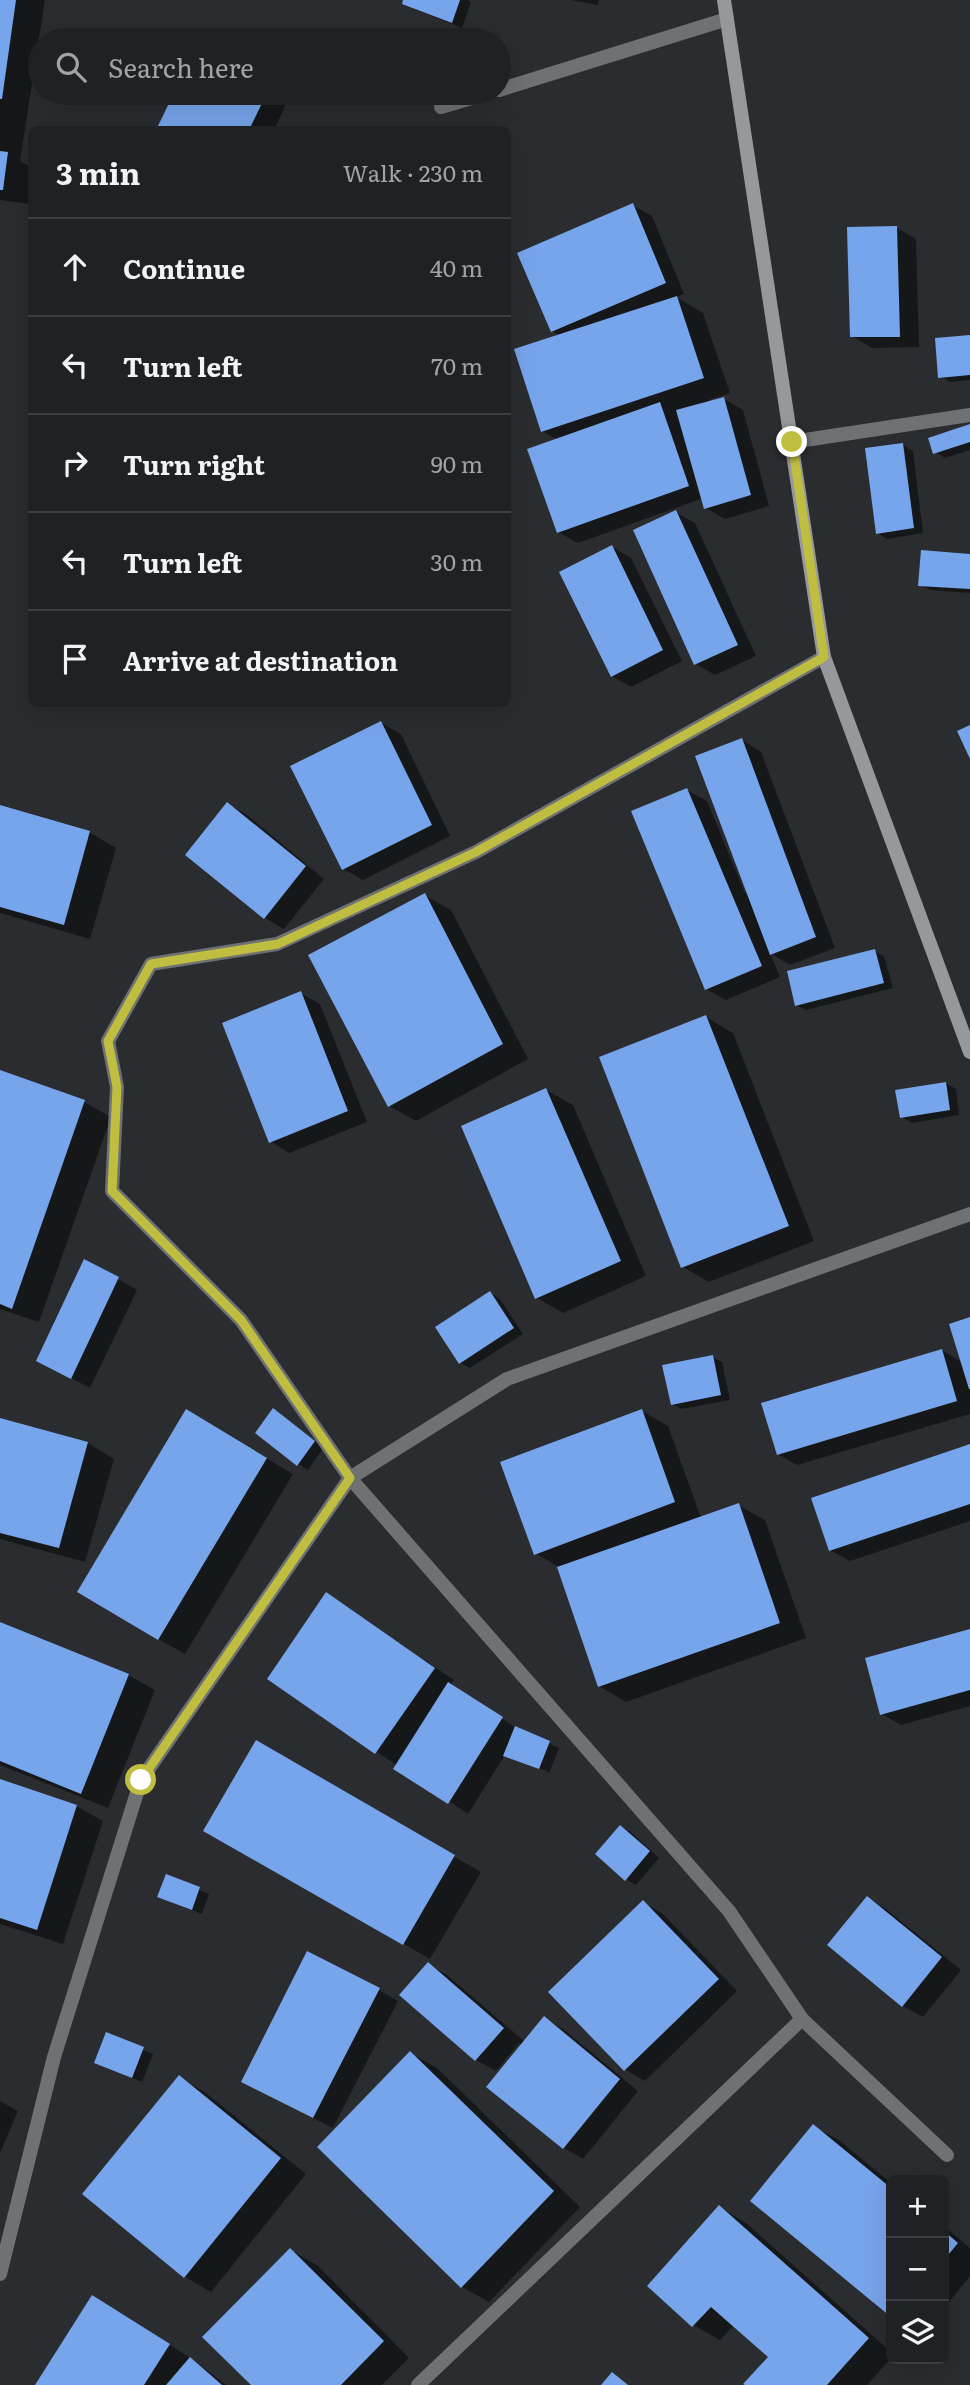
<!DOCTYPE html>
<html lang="en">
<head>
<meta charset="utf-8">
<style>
  body { margin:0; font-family:Literata,serif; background:#2d2e31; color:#f1f3f6 }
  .controls { position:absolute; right:21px; bottom:21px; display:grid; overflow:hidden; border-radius:10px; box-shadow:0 7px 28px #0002 }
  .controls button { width:63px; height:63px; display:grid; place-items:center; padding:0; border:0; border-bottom:2px solid #3d3e41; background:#202124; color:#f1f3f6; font:35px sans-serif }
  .stop { position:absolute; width:21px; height:21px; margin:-16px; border:5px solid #bfbe41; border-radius:50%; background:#fff }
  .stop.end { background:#bfbe41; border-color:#fff; box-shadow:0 2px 7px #0008 }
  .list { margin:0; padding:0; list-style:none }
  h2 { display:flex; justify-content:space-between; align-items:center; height:91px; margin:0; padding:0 28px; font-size:30px }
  h2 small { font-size:23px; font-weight:400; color:#a2a3a6 }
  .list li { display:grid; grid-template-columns:46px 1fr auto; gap:21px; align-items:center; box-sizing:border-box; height:98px; padding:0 28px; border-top:2px solid #3d3e41 }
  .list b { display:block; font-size:26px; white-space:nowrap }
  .list em { font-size:23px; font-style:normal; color:#a2a3a6 }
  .icon { flex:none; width:38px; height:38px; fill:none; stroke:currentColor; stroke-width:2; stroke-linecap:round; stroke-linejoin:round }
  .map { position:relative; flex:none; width:970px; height:2385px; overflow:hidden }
  .search { position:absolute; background:#202124; box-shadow:0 7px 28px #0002; left:28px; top:28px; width:483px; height:77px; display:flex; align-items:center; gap:18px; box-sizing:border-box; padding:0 24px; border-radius:38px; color:#a2a3a6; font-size:26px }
  .panel { position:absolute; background:#202124; box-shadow:0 7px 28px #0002; left:28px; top:126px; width:483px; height:581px; border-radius:10px }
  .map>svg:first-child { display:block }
  .shadow { fill:#0007 }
  .building { fill:#77a5ec }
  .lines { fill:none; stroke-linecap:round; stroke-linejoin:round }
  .lane { stroke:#707173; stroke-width:14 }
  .street { stroke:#707173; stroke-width:14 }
  .secondary { stroke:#96989b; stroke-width:14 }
  .route { stroke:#bfbe41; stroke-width:9 }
</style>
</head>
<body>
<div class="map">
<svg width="970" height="2385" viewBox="0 0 970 2385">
  <rect width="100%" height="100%" fill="#2a2c30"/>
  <g class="shadow">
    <polygon points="0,0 45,0 20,161 32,168 29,204 0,200"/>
    <polygon points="405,0 468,0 471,2 462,28 414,9 404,4"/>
    <polygon points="571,0 599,0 598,5"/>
    <polygon points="176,93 291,93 274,130 158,130"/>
    <polygon points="632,205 652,216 684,294 676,297 703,313 730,393 709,400 710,403 724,399 743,410 769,506 725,519 706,508 701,499 578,543 558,532 558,440 542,431 561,336 552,331"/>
    <polygon points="897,228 916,239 919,347 872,348 852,336"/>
    <polygon points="970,337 970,380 950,382 940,376"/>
    <polygon points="970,426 970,450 945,458 935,452"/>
    <polygon points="903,445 913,451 923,533 887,539 877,533"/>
    <polygon points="675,512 695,523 756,656 715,675 696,664"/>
    <polygon points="612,547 631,558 682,661 631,687 612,676"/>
    <polygon points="970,555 970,593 930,590 920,585"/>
    <polygon points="381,723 401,734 450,836 363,880 343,869"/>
    <polygon points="742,740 761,752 835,948 790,965 770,953 780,977 726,1000 706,989 687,790 707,801 745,893 748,892"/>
    <polygon points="227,804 247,815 324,879 284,929 265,918"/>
    <polygon points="0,807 89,832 116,848 90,939 0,913"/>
    <polygon points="424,895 451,910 528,1059 416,1121 389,1106"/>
    <polygon points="874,951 884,956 893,988 806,1010 796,1005"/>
    <polygon points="300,993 320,1004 367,1122 289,1153 270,1141"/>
    <polygon points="706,1017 733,1033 814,1241 709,1282 683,1267"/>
    <polygon points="0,1072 84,1102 111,1117 39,1322 0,1309"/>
    <polygon points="946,1083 956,1089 959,1115 912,1123 902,1117"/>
    <polygon points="546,1090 573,1105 646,1276 563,1313 537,1298"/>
    <polygon points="118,1279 137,1290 90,1388 57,1371"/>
    <polygon points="490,1293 500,1299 523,1334 470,1368 460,1363"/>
    <polygon points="970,1319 970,1414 797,1465 778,1454 942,1350 963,1363"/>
    <polygon points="712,1357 722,1362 730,1400 682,1409 672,1404"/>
    <polygon points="274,1411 324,1447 308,1470 298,1464"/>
    <polygon points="642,1411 668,1426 701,1518 738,1505 765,1520 806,1638 626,1702 599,1686 559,1567 535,1553"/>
    <polygon points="0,1420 88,1443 114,1459 85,1562 0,1539"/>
    <polygon points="213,1427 293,1474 185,1654 158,1639"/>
    <polygon points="970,1446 970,1521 850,1561 830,1550"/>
    <polygon points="327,1595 454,1680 450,1685 521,1731 559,1748 549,1773 547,1771 505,1755 468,1814 269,1678"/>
    <polygon points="0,1621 3,1625 128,1675 155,1690 108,1808 0,1765"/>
    <polygon points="970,1631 970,1706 901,1725 882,1714"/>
    <polygon points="257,1743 481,1872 430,1959 206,1830"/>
    <polygon points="0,1781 76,1806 103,1821 63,1944 0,1924"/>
    <polygon points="621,1827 631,1832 659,1858 636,1885 626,1879"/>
    <polygon points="167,1876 209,1894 202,1914 169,1901"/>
    <polygon points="867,1898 886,1909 961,1970 923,2017 903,2006 829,1945"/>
    <polygon points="643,1902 663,1914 737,1991 645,2081 626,2070 550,1992"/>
    <polygon points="428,1964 447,1975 524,2041 544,2018 563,2029 638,2091 583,2159 564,2148 522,2045 519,2043 496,2071 476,2060 402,1995"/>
    <polygon points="379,1990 398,2001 333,2128 262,2092"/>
    <polygon points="107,2035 153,2054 142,2082 97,2063"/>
    <polygon points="410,2053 437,2068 580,2207 489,2302 462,2287"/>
    <polygon points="179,2077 206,2093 306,2174 211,2292 185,2277"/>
    <polygon points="0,2101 18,2111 0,2153"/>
    <polygon points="813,2126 840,2141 891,2183 891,2315 753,2201"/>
    <polygon points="720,2207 746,2223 891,2352 891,2358 867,2385 747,2385 770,2357 734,2325 720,2340 693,2325"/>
    <polygon points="944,2226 970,2248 970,2276 944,2308"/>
    <polygon points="290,2250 317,2265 409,2358 382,2385 254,2385"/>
    <polygon points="119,2312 195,2361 226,2385 37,2385"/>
  </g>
  <g class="building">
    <polygon points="0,0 16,0 2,99 0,99"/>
    <polygon points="403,0 460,0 452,23 402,4"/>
    <polygon points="174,93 267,93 249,130 156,130"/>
    <polygon points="0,151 8,152 3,190 0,190"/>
    <polygon points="633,203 666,283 551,332 517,253"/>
    <polygon points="897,226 900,337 850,337 847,227"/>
    <polygon points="677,296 704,378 541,432 514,349"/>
    <polygon points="970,335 970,375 938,378 935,338"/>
    <polygon points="724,397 751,495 704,509 676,410"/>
    <polygon points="660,402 689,486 557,533 527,449"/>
    <polygon points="970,424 970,442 933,454 928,438"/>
    <polygon points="903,443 914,528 876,534 865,448"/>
    <polygon points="676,510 738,645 694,665 633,530"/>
    <polygon points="612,545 663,650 611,677 559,572"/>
    <polygon points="921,550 970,554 970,589 918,586"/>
    <polygon points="381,721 432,825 342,870 290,766"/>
    <polygon points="970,725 970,759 957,731"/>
    <polygon points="742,738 816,937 770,955 695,756"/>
    <polygon points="687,788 762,966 705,990 631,811"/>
    <polygon points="227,802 306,866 264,919 185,855"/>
    <polygon points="0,805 90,831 64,925 0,907"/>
    <polygon points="425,893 503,1044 388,1107 308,955"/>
    <polygon points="875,949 884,983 795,1006 787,971"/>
    <polygon points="301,991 348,1111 269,1143 222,1023"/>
    <polygon points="706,1015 789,1226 681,1268 599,1057"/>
    <polygon points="0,1070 85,1100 12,1309 0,1304"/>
    <polygon points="946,1082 950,1110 900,1118 895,1090"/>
    <polygon points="546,1088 621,1261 535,1299 461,1126"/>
    <polygon points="84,1259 119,1277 71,1379 36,1361"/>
    <polygon points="490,1291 514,1328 459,1364 435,1327"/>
    <polygon points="970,1317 970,1389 969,1389 949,1324"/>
    <polygon points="942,1349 957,1401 777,1455 761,1403"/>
    <polygon points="713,1355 721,1395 671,1405 662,1365"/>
    <polygon points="273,1408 315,1441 297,1466 255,1433"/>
    <polygon points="186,1409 267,1458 158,1640 77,1592"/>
    <polygon points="642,1409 675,1502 534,1555 500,1462"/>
    <polygon points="0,1418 88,1442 59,1548 0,1533"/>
    <polygon points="970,1444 970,1504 829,1551 811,1498"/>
    <polygon points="739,1503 780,1623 598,1687 557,1567"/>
    <polygon points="326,1592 435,1668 375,1754 267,1679"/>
    <polygon points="0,1622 129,1674 81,1794 0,1761"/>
    <polygon points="970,1629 970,1690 880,1715 865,1658"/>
    <polygon points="448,1682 503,1717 448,1804 393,1769"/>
    <polygon points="515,1726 550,1741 539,1769 503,1756"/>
    <polygon points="256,1740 455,1855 403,1945 203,1831"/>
    <polygon points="0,1779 77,1805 37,1930 0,1918"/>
    <polygon points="620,1825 650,1851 625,1881 595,1854"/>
    <polygon points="166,1874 200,1887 192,1910 157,1897"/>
    <polygon points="867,1896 942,1957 902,2007 827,1945"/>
    <polygon points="643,1900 719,1979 624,2071 548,1992"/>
    <polygon points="307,1951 380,1988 313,2118 241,2082"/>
    <polygon points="428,1962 504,2028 475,2061 399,1995"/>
    <polygon points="544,2016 620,2079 563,2149 486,2087"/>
    <polygon points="106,2032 144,2047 132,2078 94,2063"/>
    <polygon points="410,2051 554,2191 461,2288 317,2147"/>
    <polygon points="179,2075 281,2158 184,2278 82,2194"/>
    <polygon points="813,2124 891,2188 891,2317 750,2201"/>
    <polygon points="719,2205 869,2338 827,2385 745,2385 743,2384 768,2357 711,2307 692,2327 647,2286"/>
    <polygon points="944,2231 958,2243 944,2260"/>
    <polygon points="290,2248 384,2341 341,2385 251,2385 202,2337"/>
    <polygon points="92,2295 170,2344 144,2385 35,2385"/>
    <polygon points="190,2357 222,2385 166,2385"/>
    <polygon points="612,2372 628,2385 601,2385"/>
  </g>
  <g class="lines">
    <g class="lane">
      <polyline points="499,90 727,19"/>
      <polyline points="441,107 489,93"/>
      <polyline points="792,442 970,415"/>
    </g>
    <g class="street">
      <polyline points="824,657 476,852 277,944 151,964 108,1041 117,1087 112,1191 241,1320 350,1478 729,1911 802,2019 947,2155"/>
      <polyline points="0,2274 54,2057 141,1780 350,1478 507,1379 970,1214"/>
      <polyline points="418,2385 802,2019"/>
    </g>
    <polyline class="secondary" points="724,0 824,657 970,1052"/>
  </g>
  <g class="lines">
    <polyline class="route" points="141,1780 350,1478 241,1320 112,1191 117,1087 108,1041 151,964 278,944 476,852 824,657 792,442"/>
  </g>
</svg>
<div class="controls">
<button>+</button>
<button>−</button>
<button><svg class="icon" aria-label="layers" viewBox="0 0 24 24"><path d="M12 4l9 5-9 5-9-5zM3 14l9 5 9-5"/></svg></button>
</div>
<div class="stop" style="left:141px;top:1780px"></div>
<div class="stop end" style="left:792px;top:442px"></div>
<div class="search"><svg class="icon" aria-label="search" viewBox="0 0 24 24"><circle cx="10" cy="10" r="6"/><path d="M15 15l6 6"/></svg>Search here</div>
<section class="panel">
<h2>3 min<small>Walk · 230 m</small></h2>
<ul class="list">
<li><svg class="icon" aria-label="ahead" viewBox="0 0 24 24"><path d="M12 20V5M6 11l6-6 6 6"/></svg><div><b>Continue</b></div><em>40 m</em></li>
<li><svg class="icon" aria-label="left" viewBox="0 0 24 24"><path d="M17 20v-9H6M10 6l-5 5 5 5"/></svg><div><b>Turn left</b></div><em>70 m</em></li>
<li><svg class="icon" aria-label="right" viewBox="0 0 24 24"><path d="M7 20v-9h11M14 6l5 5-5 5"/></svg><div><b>Turn right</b></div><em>90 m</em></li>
<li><svg class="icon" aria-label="left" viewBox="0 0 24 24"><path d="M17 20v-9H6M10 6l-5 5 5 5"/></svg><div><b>Turn left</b></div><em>30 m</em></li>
<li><svg class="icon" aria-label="arrive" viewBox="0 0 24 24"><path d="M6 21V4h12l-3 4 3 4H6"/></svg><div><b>Arrive at destination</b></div></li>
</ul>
</section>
</div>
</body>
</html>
